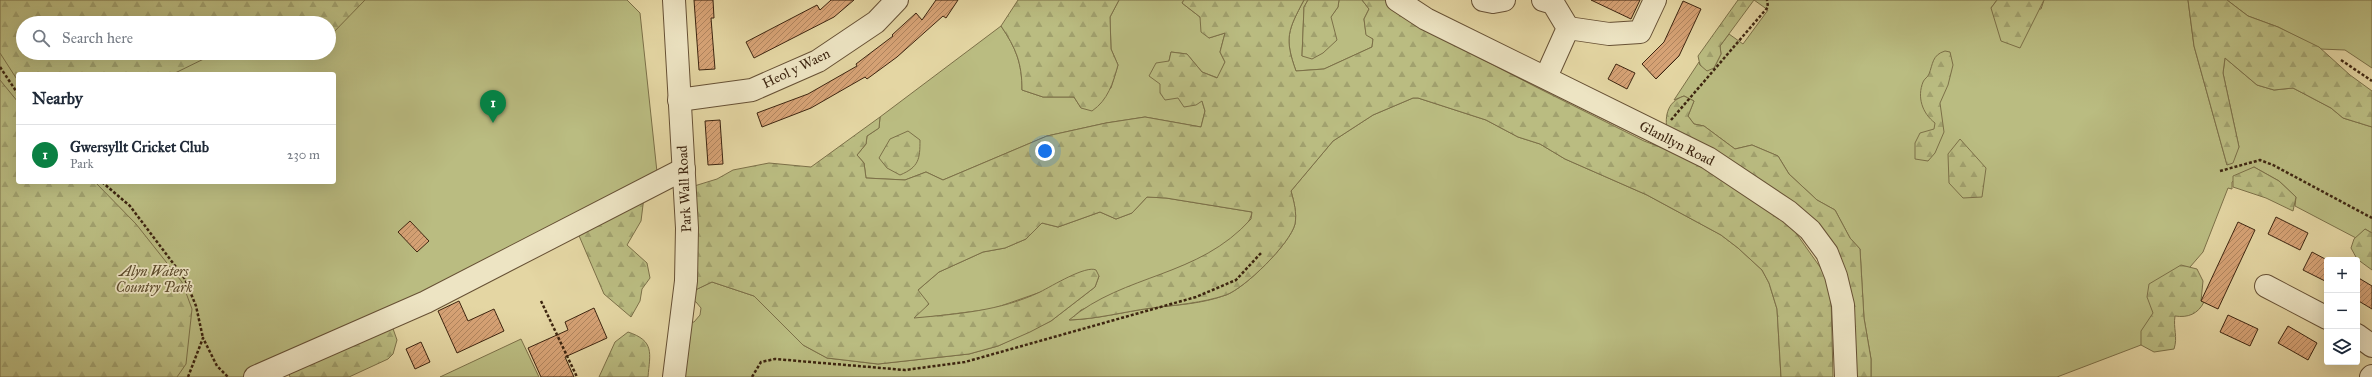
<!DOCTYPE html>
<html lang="en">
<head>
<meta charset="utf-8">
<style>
  body { margin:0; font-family:"IM FELL Great Primer",serif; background:#f6f6f7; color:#1f2937 }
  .controls { position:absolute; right:12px; bottom:12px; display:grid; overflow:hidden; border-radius:4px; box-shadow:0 4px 16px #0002 }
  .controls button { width:36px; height:36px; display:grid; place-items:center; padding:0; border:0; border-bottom:1px solid #e0e1e3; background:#fff; color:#1f2937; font:20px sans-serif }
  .you { position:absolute; left:1045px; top:151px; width:14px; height:14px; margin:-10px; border:3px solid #fff; border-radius:50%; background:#1a73e8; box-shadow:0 0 0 6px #1a73e833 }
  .badge { display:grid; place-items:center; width:26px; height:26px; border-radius:50%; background:#0b8043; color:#fff; font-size:13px; font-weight:700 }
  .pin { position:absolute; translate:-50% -33px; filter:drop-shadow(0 1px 2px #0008) }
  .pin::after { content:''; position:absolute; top:21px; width:14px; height:12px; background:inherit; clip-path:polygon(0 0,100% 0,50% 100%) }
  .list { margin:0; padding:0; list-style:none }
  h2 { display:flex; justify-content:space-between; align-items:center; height:52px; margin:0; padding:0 16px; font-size:17px }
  h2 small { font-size:13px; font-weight:400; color:#747a83 }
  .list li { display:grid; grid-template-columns:26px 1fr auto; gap:12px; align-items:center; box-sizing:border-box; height:60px; padding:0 16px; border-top:1px solid #e0e1e3 }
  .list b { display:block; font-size:15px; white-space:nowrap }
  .list p { margin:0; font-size:13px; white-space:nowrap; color:#747a83 }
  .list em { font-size:13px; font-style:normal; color:#747a83 }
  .icon { flex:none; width:22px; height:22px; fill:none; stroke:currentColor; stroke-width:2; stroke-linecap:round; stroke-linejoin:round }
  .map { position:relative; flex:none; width:2372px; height:377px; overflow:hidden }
  .search { position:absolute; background:#fff; box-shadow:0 4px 16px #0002; left:16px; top:16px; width:320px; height:44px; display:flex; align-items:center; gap:10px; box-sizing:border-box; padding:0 14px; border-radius:22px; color:#747a83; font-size:15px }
  .panel { position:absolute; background:#fff; box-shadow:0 4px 16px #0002; left:16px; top:72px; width:320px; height:112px; border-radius:4px }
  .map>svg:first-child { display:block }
  .green { fill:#babc81; stroke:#7c7048; fill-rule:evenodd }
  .forest { fill:url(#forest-firs); stroke:#7c7048 }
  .building { fill:url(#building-hatch); stroke:#3d2510 }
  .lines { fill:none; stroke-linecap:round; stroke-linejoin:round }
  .minor-casing { stroke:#675135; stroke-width:24 }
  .path { stroke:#3d2510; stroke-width:2.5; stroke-dasharray:3 2; stroke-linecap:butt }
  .minor { stroke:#ede4c3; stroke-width:22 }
  .labels { text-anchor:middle; stroke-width:3.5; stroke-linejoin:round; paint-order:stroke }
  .street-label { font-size:14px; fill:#3d2510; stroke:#ede4c3 }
  .park-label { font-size:14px; font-style:italic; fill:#5c4b2c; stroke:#ede4c3 }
</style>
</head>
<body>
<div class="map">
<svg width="2372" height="377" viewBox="0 0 2372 377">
  <defs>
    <pattern id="forest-firs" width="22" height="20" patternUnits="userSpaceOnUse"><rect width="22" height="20" fill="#babc81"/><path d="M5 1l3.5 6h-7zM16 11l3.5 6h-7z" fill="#a1a16e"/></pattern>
    <pattern id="building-hatch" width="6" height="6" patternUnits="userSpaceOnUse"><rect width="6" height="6" fill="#d7a376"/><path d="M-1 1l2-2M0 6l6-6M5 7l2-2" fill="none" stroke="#b0855f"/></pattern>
  </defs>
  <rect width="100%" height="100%" fill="#e4d6a3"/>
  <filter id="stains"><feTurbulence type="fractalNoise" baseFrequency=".005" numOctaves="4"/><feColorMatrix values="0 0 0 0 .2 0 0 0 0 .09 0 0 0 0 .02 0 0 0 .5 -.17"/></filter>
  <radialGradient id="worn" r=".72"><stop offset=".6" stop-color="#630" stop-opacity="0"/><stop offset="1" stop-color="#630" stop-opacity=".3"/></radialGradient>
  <g class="green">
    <path d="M0,0H627L640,13L657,172L412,297L246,377H0ZM23,23H329V53H23ZM18,74H334V182H18Z"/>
    <path d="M1119,0H1184L1182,3L1200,17L1209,38L1225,33L1220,52L1225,62L1218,78L1202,72L1187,54L1171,52L1169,61L1178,97L1202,101L1205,111L1201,127L1145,117L1106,123L1047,136L943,180L926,172L905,180L866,178L864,163L857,155L866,144L867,136L879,128L880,117L1001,26C1016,48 1022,63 1022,90L1043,97H1074L1081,108L1111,88L1118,65L1111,49L1110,17Z"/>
    <path d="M1304,0H1308L1304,7L1302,56L1338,7L1339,0H1362L1369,9L1364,19L1366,34L1373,39L1372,47L1324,69L1296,71C1284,38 1288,30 1304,0Z"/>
    <polygon points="1754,0 1997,0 1991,8 2041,9 2044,0 2188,0 2194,46 2227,165 2239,147 2223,73 2225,58 2257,85 2274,90 2293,88 2331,108 2343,118 2372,127 2372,233 2365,229 2356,238 2295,206 2296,197 2279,181 2254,167 2232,182 2232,189 2228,188 2203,252 2190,267 2141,345 2057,377 1871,377 1871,359 1864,318 1860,249 1850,238 1835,210 1817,200 1789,174 1778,156 1752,145 1735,149 1704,126 1694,124 1688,116 1694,101 1684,96 1674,100 1699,62 1700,65 1714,68 1721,54 1720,46 1729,34 1743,44 1768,10"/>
    <polygon points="2227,0 2372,0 2372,68 2345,50 2320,49 2278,27 2248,16"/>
    <path d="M1413,98H1418L1486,120L1518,137L1540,144L1565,159L1647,195L1721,235L1738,248L1762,270L1769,283L1777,309L1781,377H683L686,323L694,322L700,315L701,308L696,302L688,298L689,293L712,282L754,296L803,345L827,358L878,364L969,354L998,346L1051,321L1095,287L1099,276L1038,293L992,309L913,319L918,290L939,272L983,252L1005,248L1026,239L1042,223L1058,227L1100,212L1116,219L1132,213L1147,197L1166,198L1252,212C1249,232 1219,247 1203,257L1081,310L1070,320C1097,319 1124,312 1151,308C1176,305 1202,304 1226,295C1245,288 1290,244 1295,224C1297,213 1294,202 1291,191L1333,141L1373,115Z"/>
    <polygon points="521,339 539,377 440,377"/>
  </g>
  <g class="forest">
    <polygon points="0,0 365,0 329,37 329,23 23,23 23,53 216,53 173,74 18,74 18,81 0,53"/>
    <path d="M1018,0H1119L1110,17L1111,49L1118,65C1113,83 1108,100 1092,111L1081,108L1074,97H1043L1022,90C1022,63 1016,48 1001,26Z"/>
    <path d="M1184,0H1304C1288,30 1284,38 1296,71L1324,69L1372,47L1373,39L1366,35L1364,19L1369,9L1362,0H1385L1420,27L1536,87L1644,141L1703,163L1791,226L1825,274L1831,296L1833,377H1781L1777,309L1769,283L1762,270L1738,248L1721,235L1647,195L1565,159L1540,144L1518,137L1486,120L1418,98H1413L1373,115L1333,141L1291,191C1294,202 1297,213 1295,224C1290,244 1245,288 1226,295C1202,303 1176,305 1151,308C1123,312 1097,319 1069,320C1125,273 1198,278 1251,219L1252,212L1166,198L1147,197L1132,213L1116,219L1100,212L1058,227L1042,223L1026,239L1005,248L983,252L939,272L918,290L929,304L914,318C957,314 1000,311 1040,292C1052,286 1086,265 1096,270L1099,276L1095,287L1051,321L1030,332L998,346L969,354L878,364L827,358L803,345L754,296L712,282L689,293L691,187L717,179L733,170L769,163L811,167L880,117L879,128L867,136L866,144L857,155L864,163L866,178L905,180L926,172L943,180L1047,136L1106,123L1145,117L1201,127L1205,111L1202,101L1196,105L1184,107L1178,98L1165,100L1160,93V84L1149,76L1156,63L1169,61L1171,52L1187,54L1202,72L1217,78L1225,62L1220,52L1225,33L1209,38L1201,32L1200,17L1182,3Z"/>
    <polygon points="1308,0 1339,0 1338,7 1331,17 1337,40 1323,53 1312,59 1302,56 1304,7"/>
    <polygon points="1738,0 1754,0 1720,46 1721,54 1714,68 1707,71 1700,65 1698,56"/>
    <polygon points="1997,0 2044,0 2020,48 2001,41 1991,8"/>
    <polygon points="2188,0 2227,0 2248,16 2278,27 2319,47 2350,75 2372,91 2372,127 2343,118 2331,108 2293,88 2274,90 2257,85 2225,58 2223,73 2239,147 2233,163 2227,165 2194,46"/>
    <path d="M1945,51L1950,52L1953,65L1948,85L1940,103L1944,132L1935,153L1928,161L1915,159V143L1920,133L1934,129L1935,123C1922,113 1917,97 1923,82C1924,79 1928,77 1929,74C1933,64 1932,55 1945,51Z"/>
    <polygon points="0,80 18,102 18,182 95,182 136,224 182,282 192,309 186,364 177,377 0,377"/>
    <path d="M1684,96L1694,101L1688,116L1694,124L1704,126L1735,149L1752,145L1778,156L1789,174L1817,200L1835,210L1850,238L1860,249L1864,318L1871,359V377H1856L1830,254L1668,135C1664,118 1666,102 1684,96Z"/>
    <path d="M908,131L920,140C920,159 919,167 900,175L887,168L879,158L890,139Z"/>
    <polygon points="1960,139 1986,168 1982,197 1963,198 1949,183 1948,154"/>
    <polygon points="2254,167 2279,181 2296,197 2293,211 2266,198 2233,187 2233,176"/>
    <polygon points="644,197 641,221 627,245 647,263 650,278 642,289 640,301 631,317 604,294 577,231"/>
    <polygon points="2365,229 2372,233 2372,270 2357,259 2351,248 2354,239"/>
    <path d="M2181,265L2197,269L2203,281L2201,301L2204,302C2198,314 2188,318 2175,316C2173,328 2178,337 2174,349L2154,352L2141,345V331L2153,313L2147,297L2149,284Z"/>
    <polygon points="391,323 397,340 393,354 388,359 349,377 290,377 287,369"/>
    <path d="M628,332C655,341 650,353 648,377H599L615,342Z"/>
  </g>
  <g class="building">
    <polygon points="694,0 713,0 714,18 711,18 715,69 699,70"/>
    <polygon points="831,0 854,0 834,17 754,58 746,42 817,5 820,10"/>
    <polygon points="936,0 958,0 946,18 943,16 897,57 867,79 865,77 811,108 762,127 757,113 808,94 857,66 856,64 893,36 892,35 916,13 922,20"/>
    <polygon points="1591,0 1640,0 1631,19"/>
    <polygon points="1683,1 1701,9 1679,56 1656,79 1642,64 1664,42"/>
    <polygon points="1616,64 1635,73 1627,89 1608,79"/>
    <polygon points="720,120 723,164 708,165 705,121"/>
    <polygon points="2276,217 2308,233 2300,250 2268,234"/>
    <polygon points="410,221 429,241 417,252 398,232"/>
    <polygon points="2238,222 2255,230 2218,309 2201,301"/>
    <polygon points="2312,252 2327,260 2327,282 2303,270"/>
    <polygon points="2357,277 2372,286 2372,309 2357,300"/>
    <polygon points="459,301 468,321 494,309 504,331 457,353 438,311"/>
    <polygon points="594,308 607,338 565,357 574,377 541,377 528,348 568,330 565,322"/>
    <polygon points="2228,315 2258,329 2250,346 2220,332"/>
    <polygon points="2288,326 2317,343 2308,360 2278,343"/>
    <polygon points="421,342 430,362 415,369 406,349"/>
  </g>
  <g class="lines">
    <g class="minor-casing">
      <g id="minor">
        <polyline points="674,0 687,228 686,281 674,377"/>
        <polyline points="1397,0 1426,19 1708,158 1789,212 1810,230 1827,253 1836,276 1843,305 1846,377"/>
        <polyline points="1483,0 1493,2 1504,0"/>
        <polyline points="1543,0 1553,3 1568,28 1546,77"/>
        <polyline points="1568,28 1609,34 1640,32 1655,0"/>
        <polyline points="679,100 752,90 818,61 876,22 897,0"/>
        <polyline points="2266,286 2327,318"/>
        <polyline points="2357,335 2372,346"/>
        <polyline points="255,377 426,302 684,169"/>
        <polyline points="2371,377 2372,376"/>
      </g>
    </g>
    <g class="path">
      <polyline points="2341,60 2372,81"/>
      <polyline points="0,67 18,94"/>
      <polyline points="1671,120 1768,7 1767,0"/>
      <polyline points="2220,171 2260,160 2273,165 2372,218"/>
      <polyline points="102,182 130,206 185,279 196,306 203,338"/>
      <polyline points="541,301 577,377"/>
      <polyline points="188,377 203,338 217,366 228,377"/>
      <polyline points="752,377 761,362 775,359 905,370 965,362 1196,297 1236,280 1261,253"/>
    </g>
    <use href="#minor" class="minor"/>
  </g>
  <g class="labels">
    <g class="street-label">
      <text transform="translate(796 68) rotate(-26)" y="5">Heol y Waen</text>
      <text transform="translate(1677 143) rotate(27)" y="5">Glanllyn Road</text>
      <text transform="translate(684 189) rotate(-93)" y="5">Park Wall Road</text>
    </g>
    <g class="park-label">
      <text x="154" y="276">Alyn Waters<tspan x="154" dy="16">Country Park</tspan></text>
    </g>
  </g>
  <rect width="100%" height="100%" filter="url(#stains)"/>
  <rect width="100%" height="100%" fill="url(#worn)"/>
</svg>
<div class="controls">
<button>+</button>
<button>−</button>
<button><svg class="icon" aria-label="layers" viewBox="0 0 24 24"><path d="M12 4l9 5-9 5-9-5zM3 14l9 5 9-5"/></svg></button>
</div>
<div class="you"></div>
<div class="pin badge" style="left:493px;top:123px">1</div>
<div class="search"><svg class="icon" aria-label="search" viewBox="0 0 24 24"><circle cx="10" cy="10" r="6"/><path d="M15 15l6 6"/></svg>Search here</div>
<section class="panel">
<h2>Nearby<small></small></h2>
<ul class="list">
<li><span class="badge">1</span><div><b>Gwersyllt Cricket Club</b><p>Park</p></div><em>230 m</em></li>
</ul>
</section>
</div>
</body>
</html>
